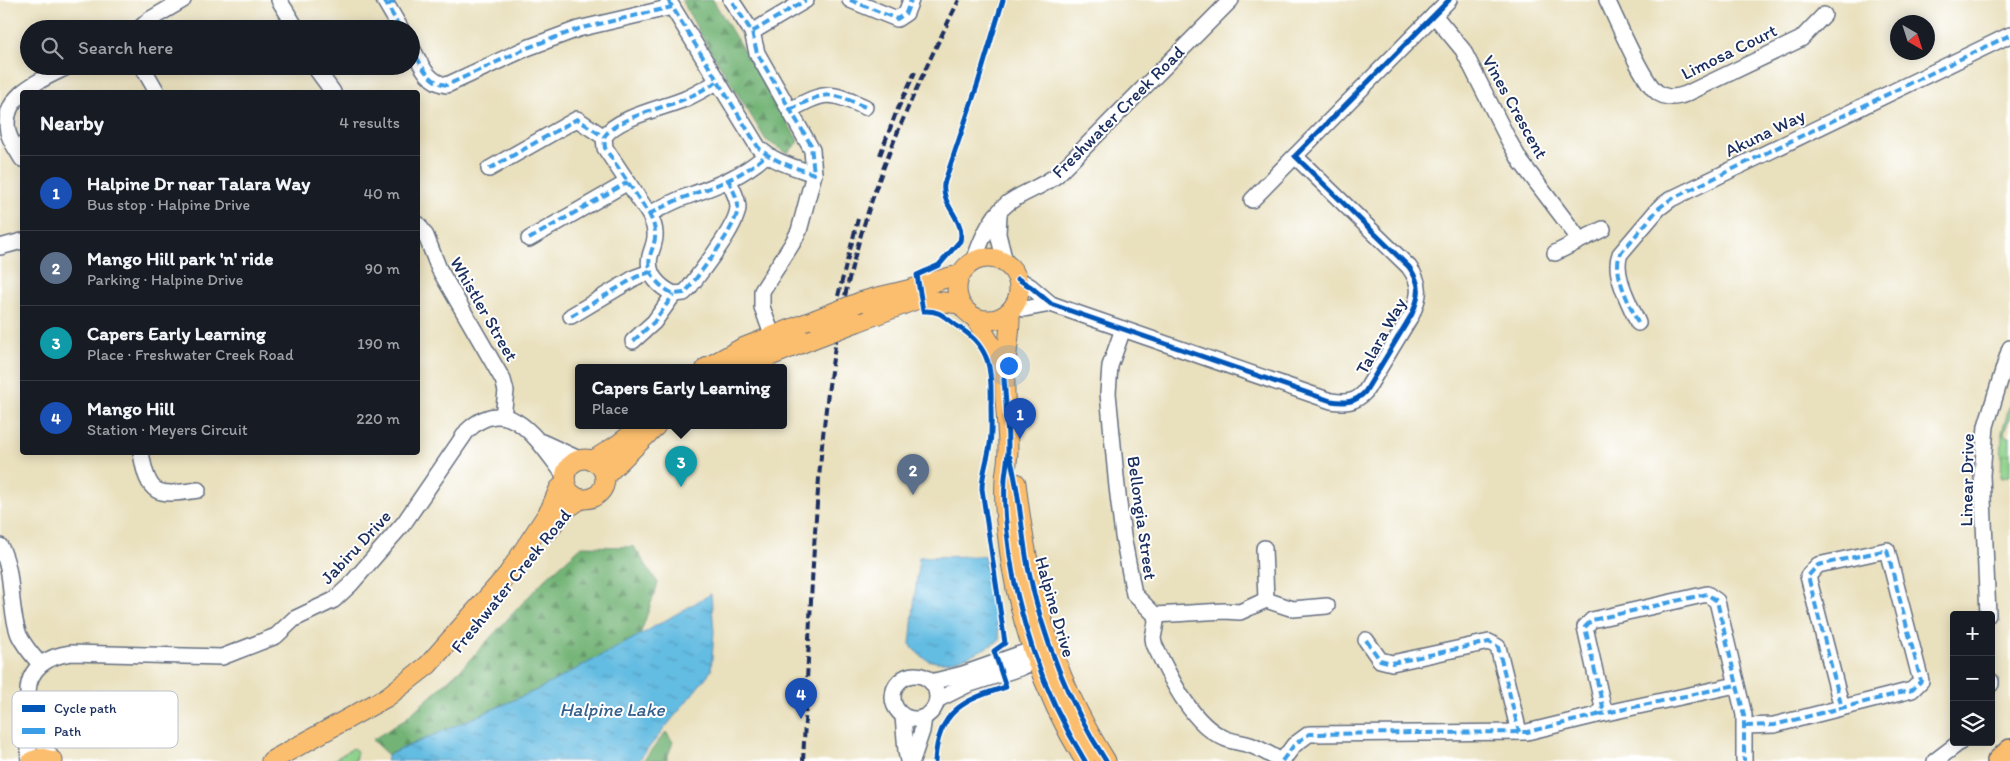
<!DOCTYPE html>
<html lang="en">
<head>
<meta charset="utf-8">
<style>
  body { margin:0; font-family:Itim,sans-serif; background:#20242c; color:#f1f3f6 }
  .controls { position:absolute; right:15px; bottom:15px; display:grid; overflow:hidden; border-radius:5px; box-shadow:0 2px 12px #0003 }
  .controls button { width:45px; height:45px; display:grid; place-items:center; padding:0; border:0; border-bottom:1px solid #363941; background:#171b24; color:#f1f3f6; font:25px sans-serif }
  .compass { position:absolute; left:1890px; top:15px; width:45px; height:45px; border-radius:50%; background:#171b24; box-shadow:0 2px 12px #0003; rotate:141deg }
  .you { position:absolute; left:1008px; top:365px; width:18px; height:18px; margin:-12px; border:4px solid #fff; border-radius:50%; background:#1a73e8; box-shadow:0 0 0 8px #1a73e833 }
  .badge { display:grid; place-items:center; width:32px; height:32px; border-radius:50%; background:#2563eb; color:#fff; font-size:16px; font-weight:700 }
  .pin { position:absolute; translate:-50% -41px; filter:drop-shadow(0 1px 2px #0008) }
  .pin::after { content:''; position:absolute; top:26px; width:18px; height:15px; background:inherit; clip-path:polygon(0 0,100% 0,50% 100%) }
  .popup { position:absolute; left:575px; top:364px; width:212px; height:65px; box-sizing:border-box; display:grid; place-content:center; border-radius:5px; background:#171b24; filter:drop-shadow(0 1px 4px #0005); font-size:16px; white-space:nowrap; color:#9ea1a6 }
  .popup b { font-size:19px; color:#f1f3f6 }
  .popup::after { content:''; position:absolute; left:50%; top:100%; margin-left:-10px; border:10px solid transparent; border-top-color:#171b24 }
  .list { margin:0; padding:0; list-style:none }
  h2 { display:flex; justify-content:space-between; align-items:center; height:65px; margin:0; padding:0 20px; font-size:21px }
  h2 small { font-size:16px; font-weight:400; color:#9ea1a6 }
  .list li { display:grid; grid-template-columns:32px 1fr auto; gap:15px; align-items:center; box-sizing:border-box; height:75px; padding:0 20px; border-top:1px solid #363941 }
  .list b { display:block; font-size:19px; white-space:nowrap }
  .list p { margin:0; font-size:16px; white-space:nowrap; color:#9ea1a6 }
  .list em { font-size:16px; font-style:normal; color:#9ea1a6 }
  .icon { flex:none; width:28px; height:28px; fill:none; stroke:currentColor; stroke-width:2; stroke-linecap:round; stroke-linejoin:round }
  .map { position:relative; flex:none; width:2010px; height:761px; overflow:hidden }
  .search { position:absolute; background:#171b24; box-shadow:0 2px 12px #0003; left:20px; top:20px; width:400px; height:55px; display:flex; align-items:center; gap:12px; box-sizing:border-box; padding:0 18px; border-radius:28px; color:#9ea1a6; font-size:19px }
  .panel { position:absolute; background:#171b24; box-shadow:0 2px 12px #0003; left:20px; top:90px; width:400px; height:365px; border-radius:5px }
  .map>svg:first-child { display:block }
  .grass { fill:url(#grass-tufts); stroke:#558074 }
  .forest { fill:url(#forest-firs); stroke:#47726a }
  .park { fill:url(#park-crowns); stroke:#558074 }
  .water { fill:url(#water-ripples); stroke:#4076a0 }
  .lines { fill:none; stroke-linecap:round; stroke-linejoin:round }
  .minor-casing { stroke:#636d7f; stroke-width:18 }
  .major-casing { stroke:#636d7f; stroke-width:21 }
  .highway-casing { stroke:#636d7f; stroke-width:24 }
  .minor { stroke:#fff; stroke-width:15 }
  .major { stroke:#fbbe6e; stroke-width:19 }
  .highway { stroke:#fbbe6e; stroke-width:21 }
  .rail { stroke:#1b2f5e; stroke-width:4; stroke-dasharray:8 4; stroke-linecap:butt }
  .major-bridge-casing { stroke:#636d7f; stroke-width:21; stroke-linecap:butt }
  .major-bridge { stroke:#fbbe6e; stroke-width:19 }
  .quiet { stroke:#3b9de6; stroke-width:4; stroke-dasharray:8 4; stroke-linecap:butt }
  .cycleway-casing { stroke:#fff; stroke-width:8 }
  .cycleway { stroke:#0057b8; stroke-width:5 }
  .labels { text-anchor:middle; stroke-width:4; stroke-linejoin:round; paint-order:stroke }
  .street-label { font-size:18px; fill:#1b2f5e; stroke:#fff }
  .water-label { font-size:19px; font-style:italic; fill:#35608c; stroke:#fff }
  .key { fill:#fff; stroke:#bbc1cf; stroke-width:1 }
  .key-label { font-size:14px; fill:#1b2f5e }
</style>
</head>
<body>
<div class="map">
<svg width="2010" height="761" viewBox="0 0 2010 761">
  <defs>
    <pattern id="grass-tufts" width="24" height="20" patternUnits="userSpaceOnUse" patternTransform="scale(1.25)"><rect width="24" height="20" fill="#8fd28a"/><path d="M3 7l-1-3M5 7V3M7 7l1-3M15 17l-1-3M17 17v-4M19 17l1-3" fill="none" stroke="#74ab74"/></pattern>
    <pattern id="forest-firs" width="22" height="20" patternUnits="userSpaceOnUse" patternTransform="scale(1.25)"><rect width="22" height="20" fill="#73b476"/><path d="M5 1l3.5 6h-7zM16 11l3.5 6h-7z" fill="#5e9364"/></pattern>
    <pattern id="park-crowns" width="20" height="18" patternUnits="userSpaceOnUse" patternTransform="scale(1.25)"><rect width="20" height="18" fill="#8fd28a"/><path d="M2 6a3 3 0 1 1 6 0M12 15a3 3 0 1 1 6 0" fill="none" stroke="#74ab74"/></pattern>
    <pattern id="water-ripples" width="26" height="14" patternUnits="userSpaceOnUse" patternTransform="scale(1.25)"><rect width="26" height="14" fill="#64bce2"/><path d="M2 4q2-2 4 0t4 0M15 11q2-2 4 0t4 0" fill="none" stroke="#5299ba"/></pattern>
  </defs>
  <rect width="100%" height="100%" fill="#fff"/>
  <filter id="ink" filterUnits="userSpaceOnUse"><feTurbulence type="fractalNoise" baseFrequency=".02" numOctaves="2"/><feDisplacementMap in="SourceGraphic" scale="10" xChannelSelector="R" yChannelSelector="G"/><feConvolveMatrix kernelMatrix="1 2 1 2 8 2 1 2 1" color-interpolation-filters="sRGB"/></filter>
  <filter id="wash" filterUnits="userSpaceOnUse"><feTurbulence type="fractalNoise" baseFrequency=".0096" numOctaves="4" result="noise"/><feDisplacementMap in="SourceGraphic" scale="20" xChannelSelector="R" yChannelSelector="G"/><feGaussianBlur stdDeviation="1.12" result="paint"/><feColorMatrix in="noise" values="0 0 0 0 0 0 0 0 0 0 0 0 0 0 0 0 0 1.4 0 .05"/><feComposite in="paint" operator="in"/></filter>
  <g filter="url(#wash)">
    <rect width="100%" height="100%" fill="#e9e0bd"/>
    <polygon class="grass" points="353,748 357,751 355,761 332,761"/>
    <g class="forest">
      <polygon points="682,0 713,0 799,142 787,153 766,140 697,28"/>
      <polygon points="582,546 634,547 658,583 640,635 537,690 388,755 372,740 403,721 461,669 545,579"/>
      <polygon points="666,732 673,742 666,761 643,761"/>
    </g>
    <polygon class="park" points="2010,403 2010,416 2004,432 2005,436 2010,437 2010,476 2001,478 2002,433"/>
    <g class="water">
      <path d="M984,556L1000,640C980,651 944,673 921,656C917,653 913,648 910,644L919,557Z"/>
      <polygon points="711,594 714,632 711,671 638,761 386,761 388,755 537,690 640,635"/>
    </g>
  </g>
  <g filter="url(#ink)">
    <g class="lines">
      <g class="minor-casing">
        <g id="minor">
          <polyline points="279,0 297,29"/>
          <polyline points="384,0 401,29"/>
          <path d="M668,0L758,147C773,162 794,167 814,174"/>
          <polyline points="731,0 752,32 757,53 812,150 814,174 799,231 792,244 762,291 762,307 776,346"/>
          <polyline points="850,0 897,19 906,13 911,0"/>
          <path d="M1607,0C1617,20 1642,81 1657,92C1666,99 1676,98 1686,94L1801,39L1824,15"/>
          <polyline points="1434,15 1463,50 1509,141 1521,162 1580,240"/>
          <polyline points="139,29 149,20 183,0"/>
          <polyline points="752,32 806,0"/>
          <path d="M411,46C420,62 427,83 447,85L527,48L578,29L672,7"/>
          <polyline points="142,66 157,92"/>
          <polyline points="314,66 333,92"/>
          <path d="M717,82C706,88 696,94 685,99C664,108 617,117 604,137L605,148L649,214C652,220 655,226 655,233C656,241 652,248 650,256C646,274 659,287 674,294L684,293L689,288C701,271 738,226 738,207C738,198 732,189 729,181"/>
          <path d="M790,110C826,91 828,91 865,107"/>
          <path d="M22,159C17,150 10,141 8,132C0,94 43,79 69,66"/>
          <polyline points="489,169 577,119 604,137"/>
          <polyline points="1252,200 1295,156"/>
          <path d="M649,214C659,209 670,203 680,199C712,187 741,178 766,155"/>
          <polyline points="999,214 998,234 1005,262"/>
          <polyline points="418,224 426,236 439,269 503,380 506,391 503,416"/>
          <polyline points="529,239 628,182"/>
          <polyline points="0,247 22,241"/>
          <polyline points="1555,253 1603,229"/>
          <path d="M974,261C982,237 993,210 1016,198C1030,190 1044,185 1057,175L1231,0"/>
          <path d="M1018,279L1031,287L1051,304L1068,310L1331,401C1345,403 1355,403 1365,392L1412,314C1420,295 1422,285 1409,267L1295,156L1449,0"/>
          <polyline points="1014,307 1024,309 1051,304"/>
          <polyline points="571,316 636,277 650,272"/>
          <path d="M1638,323C1630,304 1612,274 1620,254L1659,208L1671,199L2010,35"/>
          <path d="M1123,329L1110,366L1108,393L1117,487L1123,536L1134,594L1155,615L1156,622L1153,638L1154,644C1169,675 1191,724 1224,738C1232,742 1241,742 1250,745C1261,749 1271,755 1281,761"/>
          <polyline points="633,341 654,322 674,294"/>
          <polyline points="542,442 581,460"/>
          <path d="M141,452C148,497 157,496 198,490"/>
          <path d="M0,546C15,573 8,607 19,635C24,646 32,655 40,664"/>
          <polyline points="1264,548 1266,600"/>
          <polyline points="1155,615 1224,611 1240,612 1266,600 1293,609 1327,606"/>
          <polyline points="1988,615 1982,475 1986,426 2010,348"/>
          <polyline points="1366,640 1380,660 1392,663 1489,642 1498,647 1519,732"/>
          <circle cx="915" cy="697" r="22"/>
          <polyline points="1991,681 1991,684"/>
          <polyline points="931,682 963,674 1043,646"/>
          <polyline points="937,700 967,685 1020,668 1047,656"/>
          <polyline points="1597,715 1736,685"/>
          <polyline points="903,716 906,751 908,761"/>
          <polyline points="33,724 53,761"/>
          <polyline points="1745,726 1774,725 1912,690 1921,681 1887,550 1818,565 1808,576 1842,708"/>
          <path d="M29,761C27,747 33,735 32,722C32,713 29,704 28,695C27,668 48,656 71,653L222,657L276,636L294,619L334,600L350,585L404,523L467,431C511,389 541,446 566,477"/>
          <polyline points="912,761 922,731 924,717"/>
          <polyline points="1282,761 1294,745 1309,734 1527,732 1597,715 1603,707 1585,627 1592,620 1707,594 1717,601 1744,715 1744,761"/>
          <polyline points="1935,761 1960,742"/>
        </g>
      </g>
      <g class="major-casing">
        <g id="major">
          <circle cx="988" cy="289" r="31"/>
          <path d="M860,302C882,295 904,292 925,285C937,281 947,277 959,275"/>
          <path d="M1010,312C1011,335 1005,357 1005,380C1004,403 1008,426 1008,449C1008,459 1006,469 1005,479C1004,496 1005,515 1007,532C1015,612 1043,693 1085,761"/>
          <polyline points="976,319 996,354 1003,376"/>
          <polyline points="857,322 918,299 960,304"/>
          <polyline points="706,368 742,348 814,320"/>
          <polyline points="741,368 810,340"/>
          <circle cx="585" cy="479" r="20"/>
          <polyline points="592,461 617,445 634,432"/>
          <polyline points="605,476 656,426"/>
          <path d="M1016,483C1028,586 1050,673 1106,761"/>
          <polyline points="548,531 563,511 581,499"/>
          <polyline points="32,761 41,758 53,761"/>
          <polyline points="271,761 387,697 428,665 508,574 550,510 559,489 566,483"/>
        </g>
      </g>
      <g class="highway-casing">
        <polyline id="highway" points="1998,761 2010,750"/>
      </g>
      <use href="#minor" class="minor"/>
      <use href="#major" class="major"/>
      <use href="#highway" class="highway"/>
      <g class="rail">
        <polyline points="880,155 896,113 915,72"/>
        <polyline points="838,296 858,219"/>
        <path d="M803,761C807,685 810,609 815,532C821,444 829,357 851,271C875,175 915,88 959,0"/>
      </g>
      <g class="major-bridge-casing">
        <g id="major-bridge">
          <polyline points="814,320 860,302"/>
          <polyline points="810,340 857,322"/>
        </g>
      </g>
      <use href="#major-bridge" class="major-bridge"/>
      <g class="quiet">
        <polyline points="384,0 401,29"/>
        <path d="M668,0L758,147C773,162 794,167 814,174L811,145L757,53L752,32L731,0"/>
        <polyline points="850,0 897,19 906,13 911,0"/>
        <polyline points="387,5 397,0"/>
        <polyline points="752,32 806,0"/>
        <path d="M411,46C420,62 427,83 447,85L527,48L578,29L672,7"/>
        <path d="M717,82C706,88 696,94 685,99C664,108 617,117 604,137L605,148L649,214C652,220 655,226 655,233C656,241 652,248 650,256C646,274 659,287 674,294L684,293L689,288C701,271 738,226 738,207C738,198 732,189 729,181"/>
        <path d="M790,110C826,91 828,91 865,107"/>
        <polyline points="489,169 577,119 604,137"/>
        <path d="M649,214C659,209 670,203 680,199C712,187 741,178 766,155"/>
        <polyline points="529,239 628,182"/>
        <polyline points="571,316 636,277 650,272"/>
        <path d="M1638,323C1630,304 1612,274 1620,254L1659,208L1671,199L2010,35"/>
        <polyline points="633,341 654,322 674,294"/>
        <polyline points="1366,640 1380,660 1392,663 1489,642 1498,647 1519,732"/>
        <polyline points="1597,715 1736,685"/>
        <polyline points="1745,726 1774,725 1912,690 1921,681 1887,550 1818,565 1808,576 1842,708"/>
        <polyline points="1282,761 1294,745 1309,734 1527,732 1597,715 1603,707 1585,627 1592,620 1707,594 1717,601 1744,715 1744,761"/>
      </g>
      <g class="cycleway-casing">
        <g id="cycleway">
          <path d="M1018,279L1031,287L1051,304L1068,310L1331,401C1345,403 1355,403 1365,392L1412,314C1420,295 1422,285 1409,267L1295,156L1449,0"/>
          <path d="M1004,379C1006,402 1008,425 1008,448C1008,458 1006,468 1005,478C1004,495 1005,515 1007,532C1015,612 1043,693 1085,761"/>
          <path d="M1010,457C1020,493 1021,531 1028,567C1042,636 1068,702 1106,761"/>
          <path d="M935,761C938,711 963,700 1006,687L994,651L1005,643L982,489C982,473 988,459 990,444C992,431 991,418 991,405C992,371 991,348 960,328C945,319 943,310 923,311L917,275L939,265L960,241C966,220 941,207 944,184L978,83L1003,0"/>
        </g>
      </g>
      <use href="#cycleway" class="cycleway"/>
    </g>
  </g>
  <g class="labels">
    <g class="street-label">
      <text transform="translate(1729 52) rotate(-26)" y="6">Limosa Court</text>
      <text transform="translate(1515 107) rotate(61)" y="6">Vines Crescent</text>
      <text transform="translate(1118 112) rotate(-45)" y="6">Freshwater Creek Road</text>
      <text transform="translate(1765 133) rotate(-26)" y="6">Akuna Way</text>
      <text transform="translate(484 309) rotate(60)" y="6">Whistler Street</text>
      <text transform="translate(1381 336) rotate(-61)" y="6">Talara Way</text>
      <text transform="translate(1967 480) rotate(-89)" y="6">Linear Drive</text>
      <text transform="translate(1142 518) rotate(82)" y="6">Bellongia Street</text>
      <text transform="translate(356 547) rotate(-47)" y="6">Jabiru Drive</text>
      <text transform="translate(511 581) rotate(-51)" y="6">Freshwater Creek Road</text>
      <text transform="translate(1055 607) rotate(74)" y="6">Halpine Drive</text>
    </g>
    <g class="water-label">
      <text x="612" y="716">Halpine Lake</text>
    </g>
  </g>
  <rect x="12" y="691" width="166" height="57" rx="8" class="key"/>
  <rect x="22" y="705" width="23" height="7" fill="#0057b8"/>
  <rect x="22" y="728" width="23" height="6" fill="#3b9de6"/>
  <g class="key-label">
    <text x="54" y="713">Cycle path</text>
    <text x="54" y="736">Path</text>
  </g>
</svg>
<div class="controls">
<button>+</button>
<button>−</button>
<button><svg class="icon" aria-label="layers" viewBox="0 0 24 24"><path d="M12 4l9 5-9 5-9-5zM3 14l9 5 9-5"/></svg></button>
</div>
<svg class="compass" viewBox="-18 -18 36 36"><path d="M0-13l5 13h-10z" fill="#e53935"/><path d="M0 13l5-13h-10z" fill="#9ea1a6"/></svg>
<div class="you"></div>
<div class="pin badge" style="left:1020px;top:439px;background:#1a4fb4">1</div>
<div class="pin badge" style="left:913px;top:495px;background:#5c6f8a">2</div>
<div class="pin badge" style="left:681px;top:487px;background:#0f9aa8">3</div>
<div class="popup"><b>Capers Early Learning</b>Place</div>
<div class="pin badge" style="left:801px;top:719px;background:#1a4fb4">4</div>
<div class="search"><svg class="icon" aria-label="search" viewBox="0 0 24 24"><circle cx="10" cy="10" r="6"/><path d="M15 15l6 6"/></svg>Search here</div>
<section class="panel">
<h2>Nearby<small>4 results</small></h2>
<ul class="list">
<li><span class="badge" style="background:#1a4fb4">1</span><div><b>Halpine Dr near Talara Way</b><p>Bus stop · Halpine Drive</p></div><em>40 m</em></li>
<li><span class="badge" style="background:#5c6f8a">2</span><div><b>Mango Hill park 'n' ride</b><p>Parking · Halpine Drive</p></div><em>90 m</em></li>
<li><span class="badge" style="background:#0f9aa8">3</span><div><b>Capers Early Learning</b><p>Place · Freshwater Creek Road</p></div><em>190 m</em></li>
<li><span class="badge" style="background:#1a4fb4">4</span><div><b>Mango Hill</b><p>Station · Meyers Circuit</p></div><em>220 m</em></li>
</ul>
</section>
</div>
</body>
</html>
